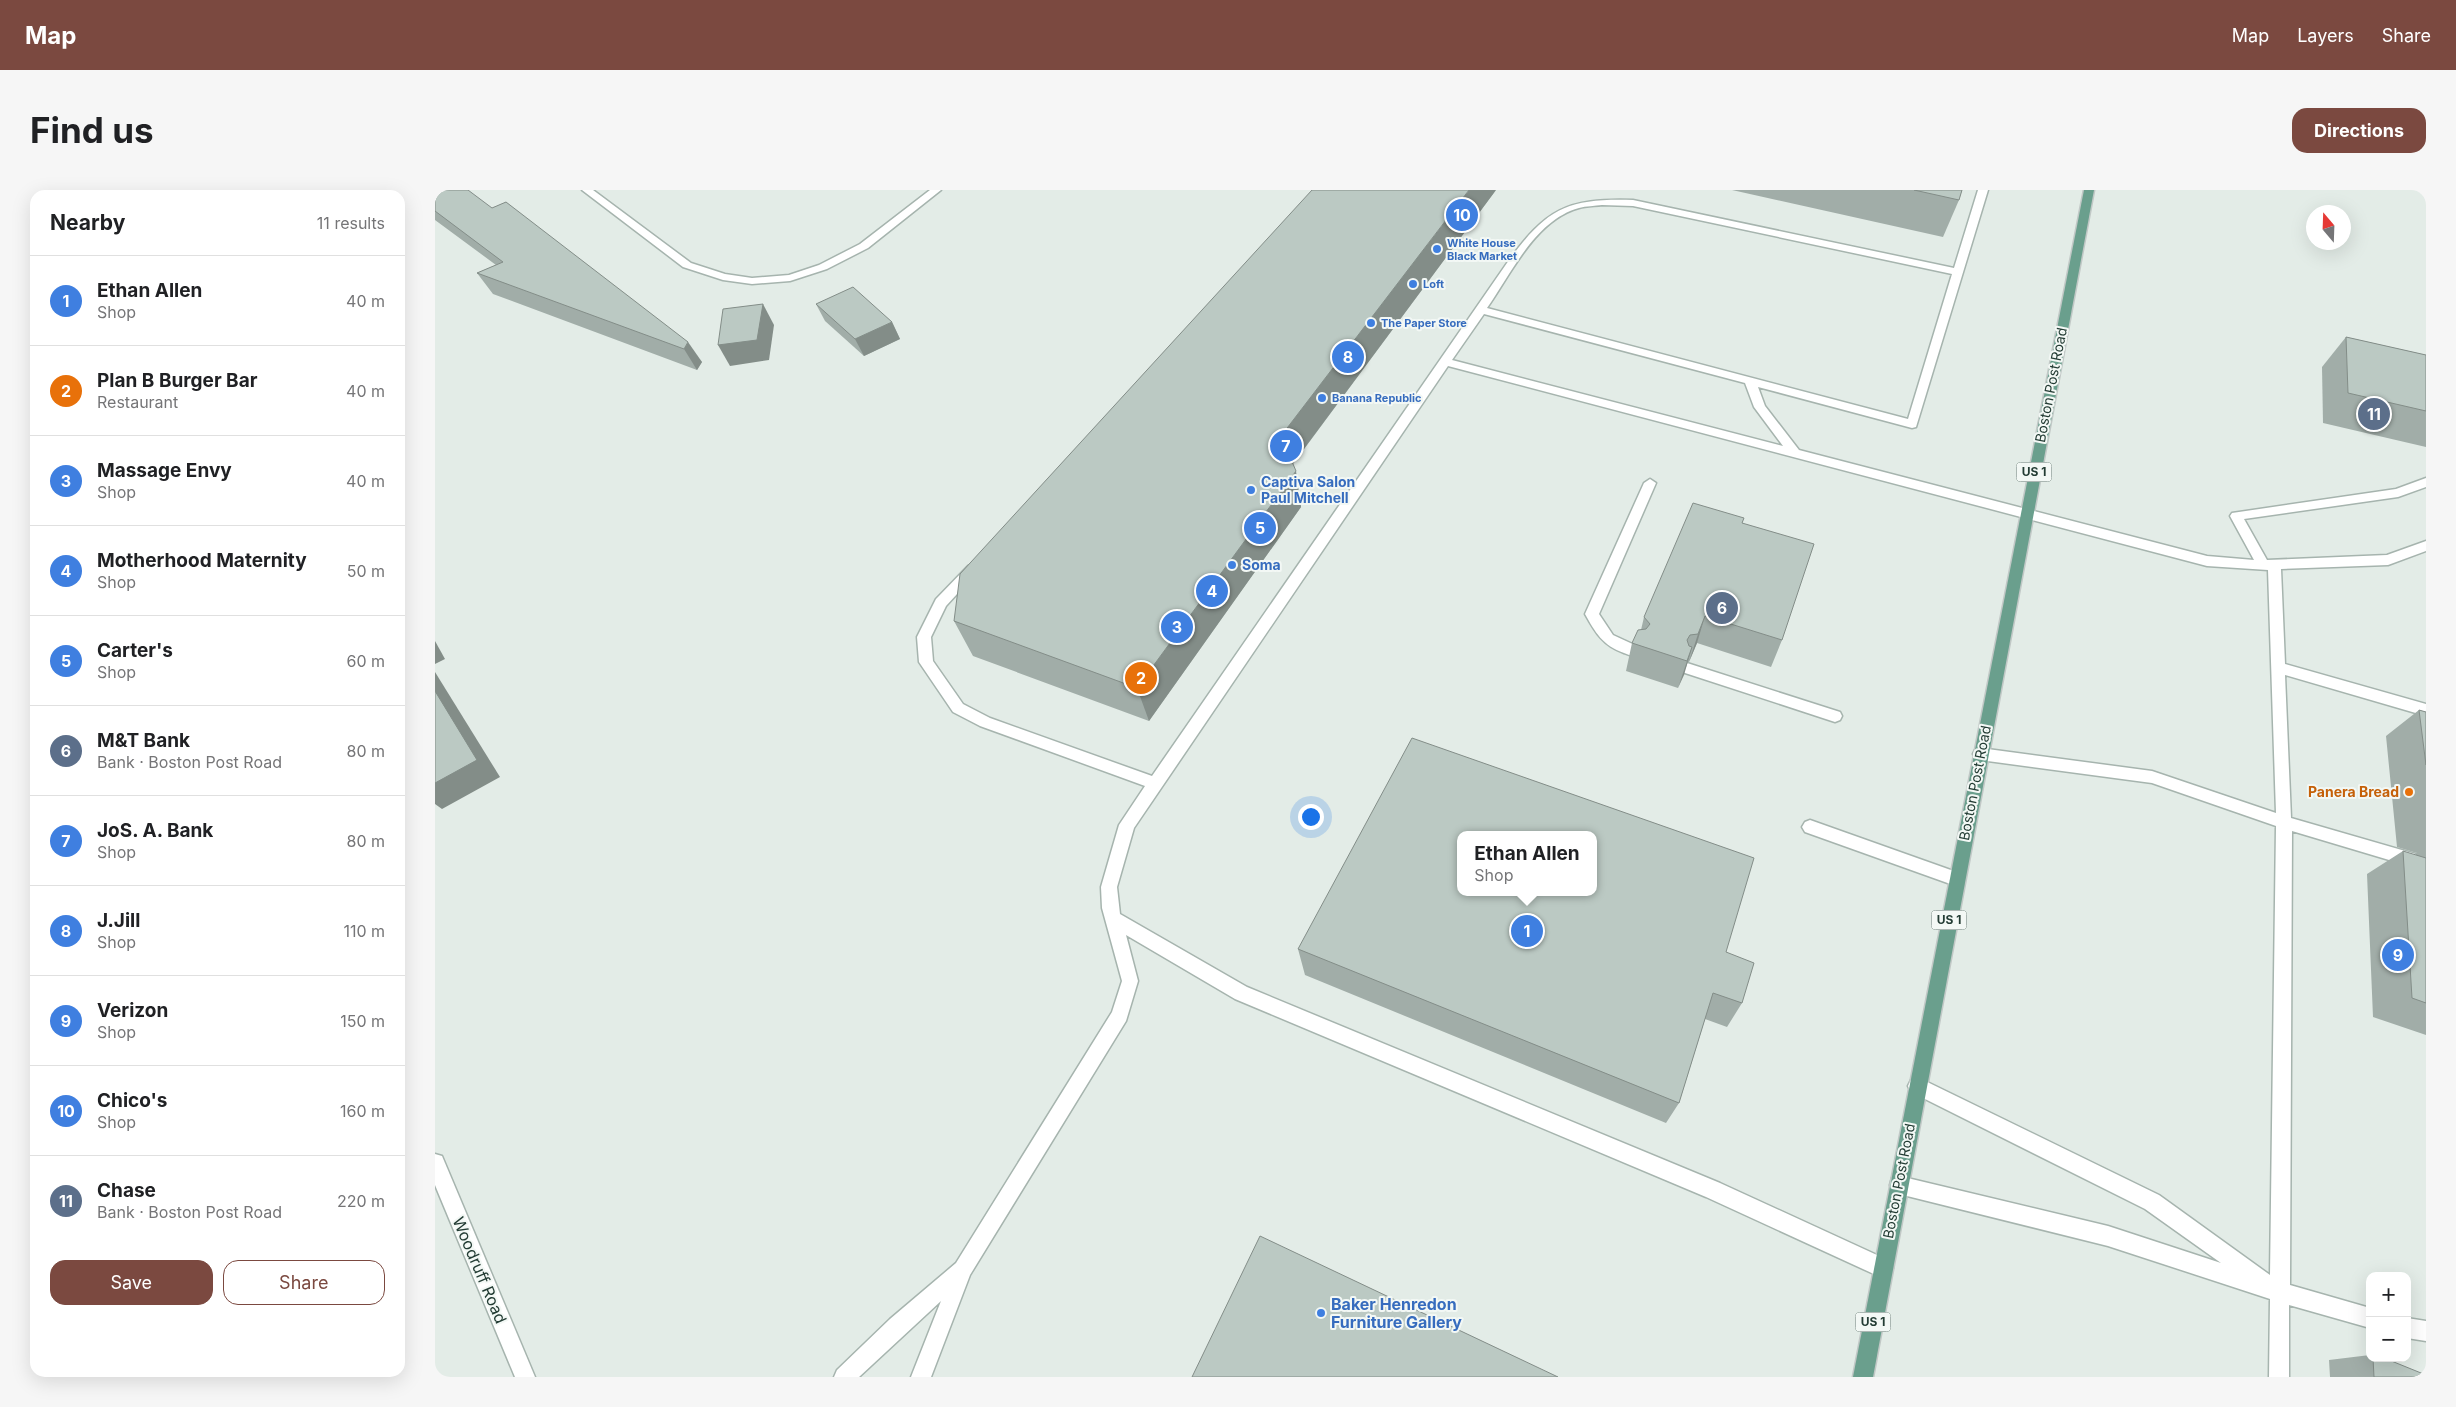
<!DOCTYPE html>
<html lang="en">
<head>
<meta charset="utf-8">
<style>
  body { margin:0; font-family:Inter,sans-serif; background:#f6f6f6; color:#202124 }
  .controls { position:absolute; right:15px; bottom:15px; display:grid; overflow:hidden; border-radius:10px; box-shadow:0 5px 20px #0002 }
  .controls button { width:45px; height:45px; display:grid; place-items:center; padding:0; border:0; border-bottom:1px solid #e0e0e0; background:#fff; color:#202124; font:25px sans-serif }
  .compass { position:absolute; left:1871px; top:15px; width:45px; height:45px; border-radius:50%; background:#fff; box-shadow:0 5px 20px #0002; rotate:341deg }
  .you { position:absolute; left:875px; top:626px; width:18px; height:18px; margin:-12px; border:4px solid #fff; border-radius:50%; background:#1a73e8; box-shadow:0 0 0 8px #1a73e833 }
  .badge { display:grid; place-items:center; width:32px; height:32px; border-radius:50%; background:#7b4940; color:#fff; font-size:16px; font-weight:700 }
  .pin { position:absolute; translate:-50% -50%; border:2px solid #fff; box-shadow:0 1px 5px #0006 }
  .popup { position:absolute; left:1022px; top:641px; width:140px; height:65px; box-sizing:border-box; display:grid; place-content:center; border-radius:10px; background:#fff; filter:drop-shadow(0 1px 4px #0005); font-size:16px; white-space:nowrap; color:#757577 }
  .popup b { font-size:19px; color:#202124 }
  .popup::after { content:''; position:absolute; left:50%; top:100%; margin-left:-10px; border:10px solid transparent; border-top-color:#fff }
  .list { margin:0; padding:0; list-style:none }
  h2 { display:flex; justify-content:space-between; align-items:center; height:65px; margin:0; padding:0 20px; font-size:21px }
  h2 small { font-size:16px; font-weight:400; color:#757577 }
  .list li { display:grid; grid-template-columns:32px 1fr auto; gap:15px; align-items:center; box-sizing:border-box; height:90px; padding:0 20px; border-top:1px solid #e0e0e0 }
  .list b { display:block; font-size:19px; white-space:nowrap }
  .list p { margin:0; font-size:16px; white-space:nowrap; color:#757577 }
  .list em { font-size:16px; font-style:normal; color:#757577 }
  .actions { display:flex; gap:10px; padding:15px 20px }
  .actions a { flex:1; padding:11px 0; border:1px solid #7b4940; border-radius:15px; text-align:center; font-size:18px; color:#7b4940 }
  .actions .main { background:#7b4940; color:#fff }
  .map { position:relative; flex:none; width:1991px; height:1187px; overflow:hidden; border-radius:15px }
  header { display:flex; align-items:center; gap:30px; box-sizing:border-box; height:70px; padding:0 25px; background:#7b4940; color:#fff }
  header strong { font-size:24px }
  nav { display:flex; gap:28px; margin-inline-start:auto; font-size:18px }
  .intro { display:flex; align-items:center; justify-content:space-between; box-sizing:border-box; height:120px; padding:0 30px }
  h1 { margin:0; font-size:35px }
  .button { padding:12px 22px; border-radius:15px; background:#7b4940; color:#fff; font-size:18px; font-weight:700 }
  main { display:flex; gap:30px; padding:0 30px }
  aside { flex:1; background:#fff; border-radius:15px; box-shadow:0 5px 20px #0002 }
  .map>svg:first-child { display:block }
  .lines { fill:none; stroke-linecap:round; stroke-linejoin:round }
  .minor-casing { stroke:#a6b4ae; stroke-width:3 }
  .major-casing { stroke:#c1c8c6; stroke-width:3 }
  .minor { fill:#fff; fill-rule:evenodd }
  .major { fill:#6a9f8d; fill-rule:evenodd }
  .wall { fill:#a1ada8 }
  .shaded-wall { fill:#838d88 }
  .building { fill:#bbc9c3; stroke:#838d88; fill-rule:evenodd }
  .shop-dot { fill:#3f7fe0; stroke:#f3f8f5; stroke-width:2 }
  .food-dot { fill:#e8710a; stroke:#f3f8f5; stroke-width:2 }
  .labels { text-anchor:middle; stroke-width:4; stroke-linejoin:round; paint-order:stroke }
  .far-shop-label { font-size:11px; font-weight:bold; fill:#366cbe; stroke:#f3f8f5; text-anchor:start }
  .shield { fill:#f3f8f5; stroke:#61746e; stroke-width:1 }
  .shield-label { font-size:12px; font-weight:bold; fill:#233c34 }
  .street-label { font-size:14px; fill:#233c34; stroke:#f3f8f5 }
  .shop-label { font-size:14px; font-weight:bold; fill:#366cbe; stroke:#f3f8f5; text-anchor:start }
  .food-label { font-size:14px; font-weight:bold; fill:#c56008; stroke:#f3f8f5; text-anchor:end }
  .near-street-label { font-size:16px; fill:#233c34; stroke:#f3f8f5 }
  .near-shop-label { font-size:16px; font-weight:bold; fill:#366cbe; stroke:#f3f8f5; text-anchor:start }
</style>
</head>
<body>
<header>
<strong>Map</strong>
<nav><a>Map</a><a>Layers</a><a>Share</a></nav>
</header>
<div class="intro"><h1>Find us</h1><a class="button">Directions</a></div>
<main>
<aside>
<h2>Nearby<small>11 results</small></h2>
<ul class="list">
<li><span class="badge" style="background:#3f7fe0">1</span><div><b>Ethan Allen</b><p>Shop</p></div><em>40 m</em></li>
<li><span class="badge" style="background:#e8710a">2</span><div><b>Plan B Burger Bar</b><p>Restaurant</p></div><em>40 m</em></li>
<li><span class="badge" style="background:#3f7fe0">3</span><div><b>Massage Envy</b><p>Shop</p></div><em>40 m</em></li>
<li><span class="badge" style="background:#3f7fe0">4</span><div><b>Motherhood Maternity</b><p>Shop</p></div><em>50 m</em></li>
<li><span class="badge" style="background:#3f7fe0">5</span><div><b>Carter's</b><p>Shop</p></div><em>60 m</em></li>
<li><span class="badge" style="background:#5c6f8a">6</span><div><b>M&amp;T Bank</b><p>Bank · Boston Post Road</p></div><em>80 m</em></li>
<li><span class="badge" style="background:#3f7fe0">7</span><div><b>JoS. A. Bank</b><p>Shop</p></div><em>80 m</em></li>
<li><span class="badge" style="background:#3f7fe0">8</span><div><b>J.Jill</b><p>Shop</p></div><em>110 m</em></li>
<li><span class="badge" style="background:#3f7fe0">9</span><div><b>Verizon</b><p>Shop</p></div><em>150 m</em></li>
<li><span class="badge" style="background:#3f7fe0">10</span><div><b>Chico's</b><p>Shop</p></div><em>160 m</em></li>
<li><span class="badge" style="background:#5c6f8a">11</span><div><b>Chase</b><p>Bank · Boston Post Road</p></div><em>220 m</em></li>
</ul>
<div class="actions"><a class="main">Save</a><a>Share</a></div>
</aside>
<div class="map">
<svg width="1991" height="1187" viewBox="0 0 1991 1187">
  <rect width="100%" height="100%" fill="#e3ece7"/>
  <g class="lines">
    <g class="minor-casing">
      <g id="minor">
        <polygon points="147,0 158,0 256,73 290,84 317,88 354,85 384,75 425,54 495,0 506,0 433,58 392,79 355,91 317,94 288,90 248,77"/>
        <path d="M1543,0H1553L1481,237L1477,238L1323,197L1330,216L1364,260L1772,366L1819,370L1795,326L1797,323L1961,299L1991,288V297L1963,307L1809,329L1832,370L1952,365L1991,351V361L1953,375L1846,379L1850,474L1991,514V526L1850,485L1856,628L1991,667V681L1857,641L1855,1095L1935,1118V1138L1854,1115V1187H1834L1835,1109L1673,1056L1464,1004L1457,1002L1455,995L1457,988L1464,986L1673,1036L1786,1073L1710,1019L1476,902L1473,896L1476,890L1482,887L1724,1005L1835,1085L1841,636L1717,593L1545,570L1540,568L1538,564L1540,560L1545,558L1717,581L1841,623L1833,380L1772,376L1013,176L699,638L682,697L685,724L812,797L1285,993L1455,1071L1458,1078L1455,1085L1448,1088L1441,1085L1271,1007L800,809L691,745L703,791L691,831L535,1085L496,1187H476L506,1111L424,1187H399L402,1180L455,1129L521,1073L677,822L687,791L667,718L666,697L684,635L710,596L545,536L518,522L484,472L482,447L501,409L533,376L538,374L545,379L511,416L496,447L498,471L528,514L555,528L717,586L1072,73C1111,19 1131,8 1198,10L1519,78ZM1167,15L1198,16L1517,84L1473,229L1052,118C1076,84 1100,30 1144,18C1151,16 1160,16 1167,15ZM1049,124L1310,193L1319,217L1348,256L1017,170Z"/>
        <path d="M1215,289L1221,293L1164,424L1178,445L1204,457L1206,461L1204,465C1198,467 1194,465 1189,463C1168,456 1160,442 1150,424L1209,293Z"/>
        <polygon points="1252,473 1405,522 1407,526 1405,530 1400,532 1247,482 1245,478 1247,474"/>
        <polygon points="1375,630 1527,684 1529,689 1527,694 1521,696 1370,642 1367,637 1370,632"/>
        <polygon points="0,964 7,966 100,1187 80,1187 0,995"/>
        <polygon points="1972,1128 1991,1131 1991,1151 1972,1148"/>
      </g>
    </g>
    <g class="major-casing">
      <polygon id="major" points="1649,0 1659,0 1438,1187 1418,1187"/>
    </g>
    <use href="#minor" class="minor"/>
    <use href="#major" class="major"/>
  </g>
  <g class="wall">
    <polygon points="0,0 57,18 71,12 267,172 262,180 58,104 42,83 61,75 0,30"/>
    <polygon points="1061,0 858,274 866,317 714,531 538,466 519,431"/>
    <polygon points="1297,0 1527,0 1524,10 1508,47"/>
    <polygon points="381,114 457,132 465,149 429,166 390,131"/>
    <polygon points="1911,147 1991,165 1991,257 1888,233 1887,177"/>
    <polygon points="1309,328 1307,333 1347,450 1336,477 1262,453 1254,472 1253,472 1243,498 1191,481 1197,453 1206,440 1209,427"/>
    <polygon points="1984,520 1991,522 1991,845 1938,827 1932,684 1968,661 1980,665 1982,663 1962,657 1951,546"/>
    <polygon points="863,759 1291,762 1307,813 1292,837 1270,829 1244,913 1231,933 870,785"/>
    <polygon points="1935,1165 1935,1168 1949,1168 1991,1187 1895,1187 1894,1170"/>
  </g>
  <g class="shaded-wall">
    <polygon points="1034,0 1061,0 851,283 846,246"/>
    <polygon points="328,114 339,135 334,170 295,176 283,155"/>
    <polygon points="457,132 465,149 429,166 420,149"/>
    <polygon points="253,152 267,172 262,180 249,159"/>
    <polygon points="861,281 866,317 714,531 702,498"/>
    <polygon points="1270,426 1262,453 1254,472 1263,444"/>
    <polygon points="0,451 10,469 0,474"/>
    <polygon points="1257,457 1249,485 1243,498 1252,471"/>
    <polygon points="0,482 65,587 7,619 0,614"/>
  </g>
  <g class="building">
    <polygon points="0,0 33,0 57,18 71,12 253,152 249,159 42,83 68,72 0,21"/>
    <polygon points="877,0 1034,0 846,246 861,281 702,498 519,431 525,384"/>
    <polygon points="1479,0 1527,0 1524,10"/>
    <polygon points="418,97 457,132 420,149 381,114"/>
    <polygon points="328,114 322,150 283,155 288,119"/>
    <polygon points="1911,147 1991,165 1991,221 1913,203"/>
    <polygon points="1258,313 1309,328 1307,333 1379,354 1347,450 1270,426 1263,444 1255,445 1252,450 1254,456 1257,457 1252,471 1197,453 1203,440 1211,439 1215,434 1209,427"/>
    <polygon points="0,501 42,570 0,593"/>
    <polygon points="1984,520 1991,522 1991,575"/>
    <path d="M977,548L1319,668L1291,762L1319,773L1307,813L1278,803L1244,913L863,759ZM1026,645H1158V702H1026Z"/>
    <polygon points="1968,661 1991,668 1991,813 1977,808"/>
    <polygon points="825,1046 1123,1187 757,1187"/>
    <polygon points="1938,1168 1949,1168 1991,1185 1991,1187 1939,1187"/>
  </g>
  <g class="shop-dot">
    <circle cx="1002" cy="59" r="5"/>
    <circle cx="978" cy="94" r="5"/>
    <circle cx="936" cy="133" r="5"/>
    <circle cx="887" cy="208" r="5"/>
    <circle cx="816" cy="300" r="5"/>
    <circle cx="797" cy="375" r="5"/>
    <circle cx="886" cy="1123" r="5"/>
  </g>
  <circle class="food-dot" cx="1974" cy="602" r="5"/>
  <g class="labels">
    <g class="far-shop-label">
      <text x="1012" y="57">White House<tspan x="1012" dy="13">Black Market</tspan></text>
      <text x="988" y="98">Loft</text>
      <text x="946" y="137">The Paper Store</text>
      <text x="897" y="212">Banana Republic</text>
    </g>
    <g class="shield">
      <rect x="1581.5" y="272.5" width="35" height="19" rx="4"/>
      <rect x="1496.5" y="720.5" width="35" height="19" rx="4"/>
      <rect x="1420.5" y="1122.5" width="35" height="19" rx="4"/>
    </g>
    <g class="shield-label">
      <text x="1599" y="286">US 1</text>
      <text x="1514" y="734">US 1</text>
      <text x="1438" y="1136">US 1</text>
    </g>
    <g class="street-label">
      <text transform="translate(1616 195) rotate(-79)" y="5">Boston Post Road</text>
      <text transform="translate(1540 593) rotate(-79)" y="5">Boston Post Road</text>
      <text transform="translate(1464 991) rotate(-79)" y="5">Boston Post Road</text>
    </g>
    <g class="shop-label">
      <text x="826" y="297">Captiva Salon<tspan x="826" dy="16">Paul Mitchell</tspan></text>
      <text x="807" y="380">Soma</text>
    </g>
    <g class="food-label">
      <text x="1964" y="607">Panera Bread</text>
    </g>
    <g class="near-street-label">
      <text transform="translate(45 1080) rotate(67)" y="6">Woodruff Road</text>
    </g>
    <g class="near-shop-label">
      <text x="896" y="1120">Baker Henredon<tspan x="896" dy="18">Furniture Gallery</tspan></text>
    </g>
  </g>
</svg>
<div class="controls">
<button>+</button>
<button>−</button>
</div>
<svg class="compass" viewBox="-18 -18 36 36"><path d="M0-13l5 13h-10z" fill="#e53935"/><path d="M0 13l5-13h-10z" fill="#757577"/></svg>
<div class="you"></div>
<div class="pin badge" style="left:1092px;top:741px;background:#3f7fe0">1</div>
<div class="popup"><b>Ethan Allen</b>Shop</div>
<div class="pin badge" style="left:706px;top:488px;background:#e8710a">2</div>
<div class="pin badge" style="left:742px;top:437px;background:#3f7fe0">3</div>
<div class="pin badge" style="left:777px;top:401px;background:#3f7fe0">4</div>
<div class="pin badge" style="left:825px;top:338px;background:#3f7fe0">5</div>
<div class="pin badge" style="left:1287px;top:418px;background:#5c6f8a">6</div>
<div class="pin badge" style="left:851px;top:256px;background:#3f7fe0">7</div>
<div class="pin badge" style="left:913px;top:167px;background:#3f7fe0">8</div>
<div class="pin badge" style="left:1963px;top:765px;background:#3f7fe0">9</div>
<div class="pin badge" style="left:1027px;top:25px;background:#3f7fe0">10</div>
<div class="pin badge" style="left:1939px;top:224px;background:#5c6f8a">11</div>
</div>
</main>
</body>
</html>
